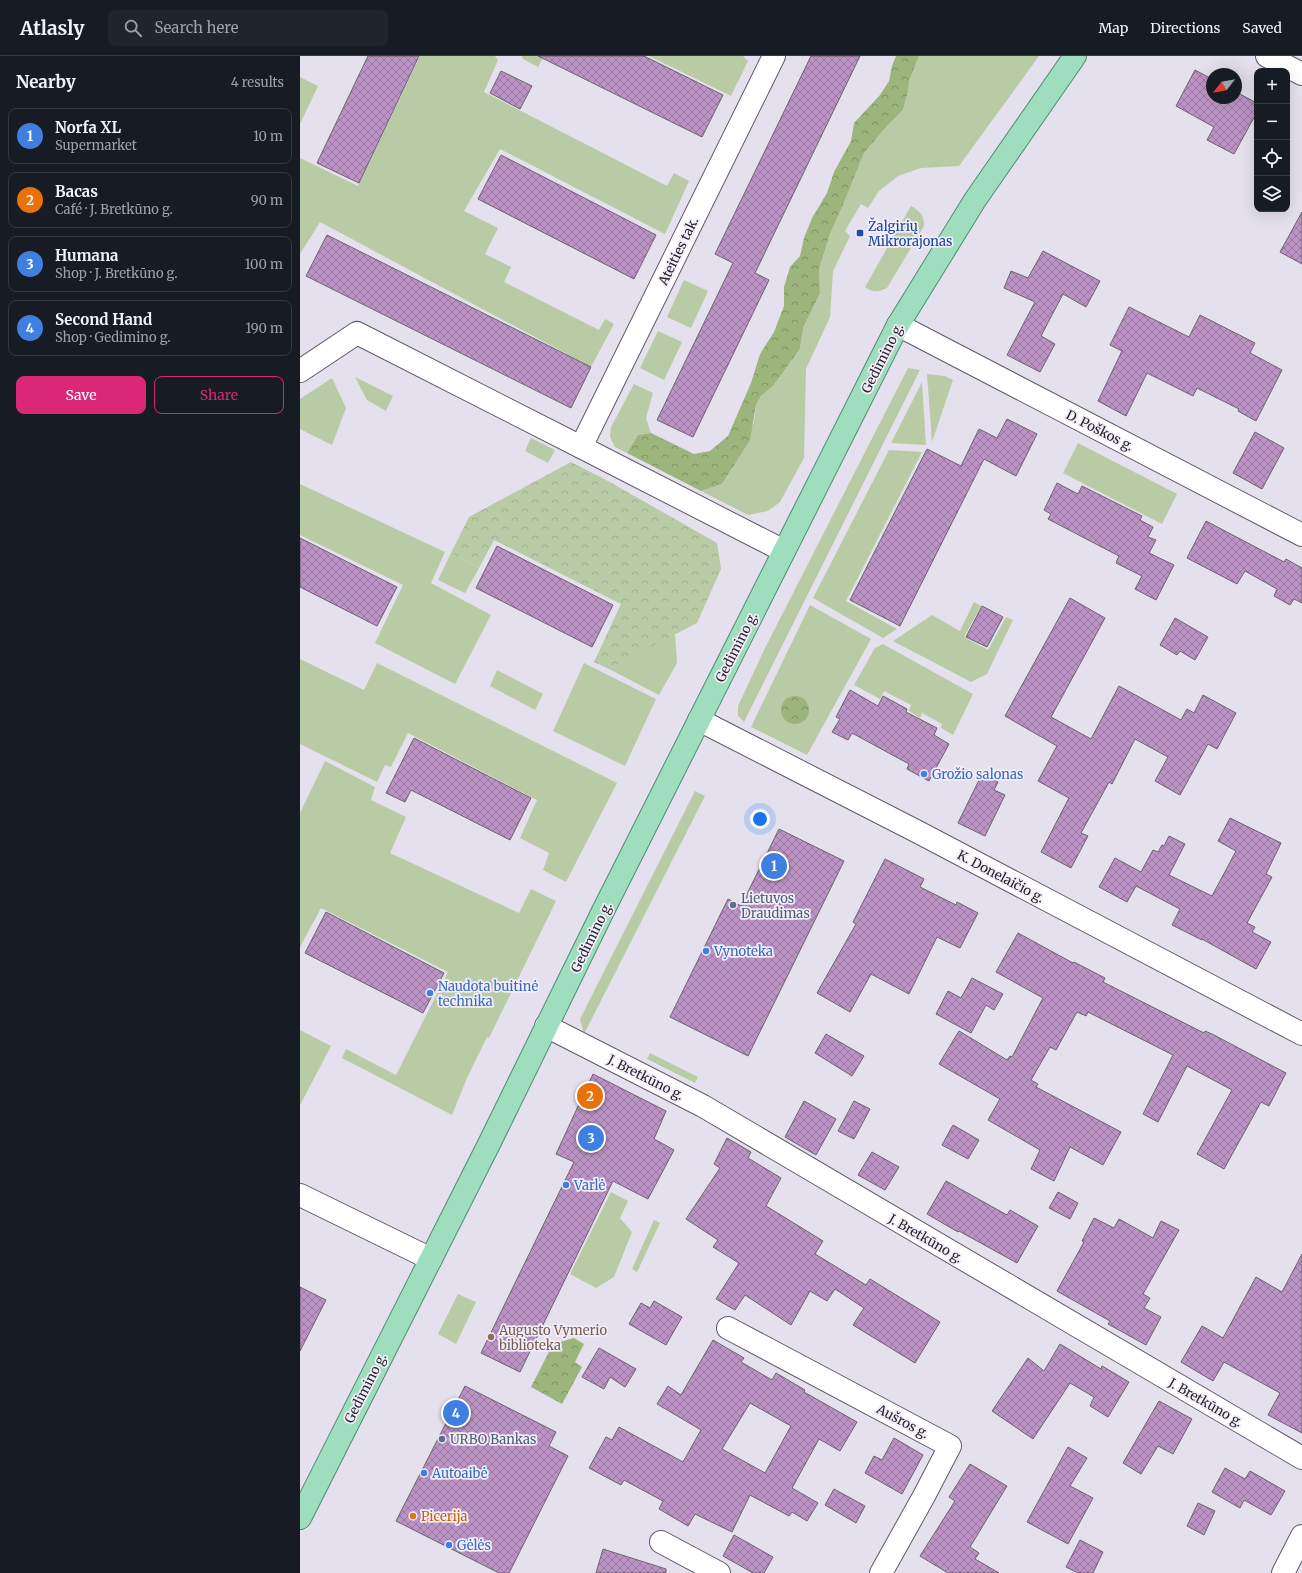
<!DOCTYPE html>
<html lang="en">
<head>
<meta charset="utf-8">
<style>
  body { margin:0; font-family:Merriweather,serif; background:#20242c; color:#f1f3f6 }
  .controls { position:absolute; right:12px; top:12px; display:grid; overflow:hidden; border-radius:8px; box-shadow:0 4px 16px #0002 }
  .controls button { width:36px; height:36px; display:grid; place-items:center; padding:0; border:0; border-bottom:1px solid #363941; background:#171b24; color:#f1f3f6; font:20px sans-serif }
  .compass { position:absolute; left:906px; top:12px; width:36px; height:36px; border-radius:50%; background:#171b24; box-shadow:0 4px 16px #0002; rotate:239deg }
  .you { position:absolute; left:460px; top:763px; width:14px; height:14px; margin:-10px; border:3px solid #fff; border-radius:50%; background:#1a73e8; box-shadow:0 0 0 6px #1a73e833 }
  .badge { display:grid; place-items:center; width:26px; height:26px; border-radius:50%; background:#db2777; color:#fff; font-size:13px; font-weight:700 }
  .pin { position:absolute; translate:-50% -50%; border:2px solid #fff; box-shadow:0 1px 4px #0006 }
  .list { margin:0; padding:0; list-style:none }
  h2 { display:flex; justify-content:space-between; align-items:center; height:52px; margin:0; padding:0 16px; font-size:17px }
  h2 small { font-size:13px; font-weight:400; color:#9ea1a6 }
  .list li { display:grid; grid-template-columns:26px 1fr auto; gap:12px; align-items:center; box-sizing:border-box; height:56px; margin:0 8px 8px; padding:0 8px; border:1px solid #363941; border-radius:8px }
  .list b { display:block; font-size:15px; white-space:nowrap }
  .list p { margin:0; font-size:13px; white-space:nowrap; color:#9ea1a6 }
  .list em { font-size:13px; font-style:normal; color:#9ea1a6 }
  .actions { display:flex; gap:8px; padding:12px 16px }
  .actions a { flex:1; padding:9px 0; border:1px solid #db2777; border-radius:8px; text-align:center; font-size:14px; color:#db2777 }
  .actions .main { background:#db2777; color:#fff }
  .icon { flex:none; width:22px; height:22px; fill:none; stroke:currentColor; stroke-width:2; stroke-linecap:round; stroke-linejoin:round }
  .map { position:relative; flex:none; width:1002px; height:1517px; overflow:hidden }
  header { display:flex; align-items:center; gap:24px; box-sizing:border-box; height:56px; padding:0 20px; background:#171b24; border-bottom:1px solid #363941 }
  header strong { font-size:19px }
  nav { display:flex; gap:22px; margin-inline-start:auto; font-size:14px }
  .search { width:280px; height:36px; background:#20242c; display:flex; align-items:center; gap:10px; box-sizing:border-box; padding:0 14px; border-radius:8px; color:#9ea1a6; font-size:15px }
  main { display:flex }
  aside { flex:1; background:#171b24 }
  .map>svg:first-child { display:block }
  .green { fill:#b9cba5 }
  .forest { fill:url(#forest-crowns) }
  .park { fill:url(#park-crowns) }
  .building { fill:url(#building-cross-hatch); stroke:#6b636d; fill-rule:evenodd }
  .lines { fill:none; stroke-linecap:round; stroke-linejoin:round }
  .street-casing { stroke:#5f5b66; stroke-width:24 }
  .primary-casing { stroke:#4b8e6e; stroke-width:24 }
  .street { stroke:#fff; stroke-width:22 }
  .primary { stroke:#9eddbe; stroke-width:22 }
  .transit-dot { fill:#1a4fb4; stroke:#f3edfa; stroke-width:1.5 }
  .shop-dot { fill:#3f7fe0; stroke:#f3edfa; stroke-width:1.5 }
  .service-dot { fill:#5c6f8a; stroke:#f3edfa; stroke-width:1.5 }
  .education-dot { fill:#8d6e63; stroke:#f3edfa; stroke-width:1.5 }
  .food-dot { fill:#e8710a; stroke:#f3edfa; stroke-width:1.5 }
  .labels { text-anchor:middle; stroke-width:3.5; stroke-linejoin:round; paint-order:stroke }
  .transit-label { font-size:13px; fill:#164399; stroke:#f3edfa; text-anchor:start }
  .street-label { font-size:13px; fill:#27252a; stroke:#f3edfa }
  .shop-label { font-size:13px; fill:#366cbe; stroke:#f3edfa; text-anchor:start }
  .service-label { font-size:13px; fill:#4e5e75; stroke:#f3edfa; text-anchor:start }
  .education-label { font-size:13px; fill:#785e54; stroke:#f3edfa; text-anchor:start }
  .food-label { font-size:13px; fill:#c56008; stroke:#f3edfa; text-anchor:start }
</style>
</head>
<body>
<header>
<strong>Atlasly</strong>
<div class="search"><svg class="icon" aria-label="search" viewBox="0 0 24 24"><circle cx="10" cy="10" r="6"/><path d="M15 15l6 6"/></svg>Search here</div>
<nav><a>Map</a><a>Directions</a><a>Saved</a></nav>
</header>
<main>
<aside>
<h2>Nearby<small>4 results</small></h2>
<ul class="list">
<li><span class="badge" style="background:#3f7fe0">1</span><div><b>Norfa XL</b><p>Supermarket</p></div><em>10 m</em></li>
<li><span class="badge" style="background:#e8710a">2</span><div><b>Bacas</b><p>Café · J. Bretkūno g.</p></div><em>90 m</em></li>
<li><span class="badge" style="background:#3f7fe0">3</span><div><b>Humana</b><p>Shop · J. Bretkūno g.</p></div><em>100 m</em></li>
<li><span class="badge" style="background:#3f7fe0">4</span><div><b>Second Hand</b><p>Shop · Gedimino g.</p></div><em>190 m</em></li>
</ul>
<div class="actions"><a class="main">Save</a><a>Share</a></div>
</aside>
<div class="map">
<svg width="1002" height="1517" viewBox="0 0 1002 1517">
  <defs>
    <pattern id="forest-crowns" width="20" height="18" patternUnits="userSpaceOnUse"><rect width="20" height="18" fill="#9cb57d"/><path d="M2 6a3 3 0 1 1 6 0M12 15a3 3 0 1 1 6 0" fill="none" stroke="#7f9367"/></pattern>
    <pattern id="park-crowns" width="20" height="18" patternUnits="userSpaceOnUse"><rect width="20" height="18" fill="#b9cba5"/><path d="M2 6a3 3 0 1 1 6 0M12 15a3 3 0 1 1 6 0" fill="none" stroke="#9fae8e"/></pattern>
    <pattern id="building-cross-hatch" width="8" height="8" patternUnits="userSpaceOnUse"><rect width="8" height="8" fill="#bb93c4"/><path d="M0 0l8 8M0 8l8-8" fill="none" stroke="#98789f"/></pattern>
  </defs>
  <rect width="100%" height="100%" fill="#e5e0ed"/>
  <g class="green">
    <polygon points="120,0 195,0 198,4 184,36 367,130 374,117 389,125 365,178 200,93 164,155 198,172 185,198 211,211 204,226 299,274 305,263 314,268 291,311 20,166 0,198 0,102 58,130"/>
    <polygon points="222,0 244,0 238,11 223,3"/>
    <polygon points="349,0 443,0 448,5 431,40"/>
    <polygon points="619,0 739,0 659,110 621,112 598,120 579,135 568,152 561,148 545,175 550,180 533,215 530,261 506,313 504,402 480,446 468,455 448,459 401,435 422,428 434,409 454,366 456,349 461,340 473,330 500,293 503,272 520,239 519,213 530,178 543,149 564,97 587,70 603,54 608,36 609,25"/>
    <polygon points="0,21 18,30 0,68"/>
    <path d="M611,150C620,155 624,159 624,170L587,232C578,236 573,237 565,231Z"/>
    <polygon points="384,224 408,235 391,272 367,261"/>
    <polygon points="358,275 382,286 364,324 340,312"/>
    <polygon points="608,312 620,314 444,666 438,660 438,650 465,592"/>
    <polygon points="627,318 645,320 653,324 632,386"/>
    <polygon points="55,321 93,340 86,355 67,344"/>
    <polygon points="32,322 46,352 32,389 0,373 0,343"/>
    <polygon points="622,326 626,389 591,387"/>
    <polygon points="334,328 353,337 346,362 351,377 338,379 327,397 315,391 310,381 311,371"/>
    <polygon points="231,382 255,394 248,407 225,395"/>
    <polygon points="778,387 877,438 862,468 763,417"/>
    <polygon points="589,394 622,396 546,545 597,573 583,582 513,542"/>
    <polygon points="0,428 145,496 131,527 191,559 155,628 75,587 103,529 0,479"/>
    <polygon points="151,497 179,512 165,537 138,524"/>
    <polygon points="674,546 681,550 664,581 688,594 706,561 713,564 687,618 671,626 593,585 632,559 660,575"/>
    <polygon points="510,549 571,583 507,699 451,671"/>
    <polygon points="375,577 377,607 359,639 309,613"/>
    <polygon points="583,588 673,638 653,679 641,672 642,668 622,657 620,662 609,655 611,649 584,635 580,643 554,629 575,592"/>
    <polygon points="0,603 64,634 77,607 317,727 266,826 243,814 249,797 220,782 237,744 108,677 91,711 85,709 77,726 0,688"/>
    <polygon points="284,607 356,643 325,710 253,675"/>
    <polygon points="197,614 243,638 235,654 190,630"/>
    <polygon points="25,705 75,731 71,744 106,761 90,797 219,857 231,833 256,845 189,982 187,981 167,1022 152,1059 42,1002 46,993 96,1019 148,916 21,852 0,891 0,757"/>
    <polygon points="395,735 405,740 284,978 280,963"/>
    <polygon points="0,974 31,990 0,1049"/>
    <polygon points="350,997 398,1021 395,1027 347,1003"/>
    <polygon points="311,1136 328,1145 320,1162 332,1176 314,1221 296,1232 270,1218"/>
    <polygon points="354,1164 360,1167 337,1216 332,1213"/>
    <polygon points="158,1238 176,1246 156,1288 138,1278"/>
  </g>
  <g class="forest">
    <polygon points="596,0 619,0 609,25 608,36 603,54 587,70 564,97 543,149 530,178 519,213 520,238 503,272 500,293 473,330 461,340 456,349 450,384 422,428 401,435 327,397 338,379 351,377 394,398 410,395 428,380 451,327 460,298 474,276 484,250 484,231 490,211 500,200 504,182 512,162 527,137 534,116 551,85 554,67 580,39 589,25 592,10"/>
    <circle cx="495" cy="654" r="14"/>
    <polygon points="274,1282 284,1288 275,1306 282,1311 262,1348 231,1331 253,1288"/>
  </g>
  <polygon class="park" points="271,406 308,425 417,487 421,513 397,567 309,613 294,606 321,548 194,484 179,512 151,497 169,461"/>
  <g class="building">
    <polygon points="68,0 119,0 59,127 17,107"/>
    <polygon points="238,0 344,0 423,39 402,81"/>
    <polygon points="511,0 560,0 455,217 469,224 393,381 357,364 433,207 415,198"/>
    <polygon points="895,14 912,23 912,42 936,42 936,36 957,47 957,56 934,98 907,84 914,71 876,50"/>
    <polygon points="201,15 232,30 220,53 190,37"/>
    <polygon points="201,99 356,179 334,223 178,143"/>
    <polygon points="1002,156 1002,208 980,196"/>
    <polygon points="27,179 291,311 271,352 6,220"/>
    <polygon points="743,195 800,225 786,251 763,238 741,280 755,288 740,316 707,299 735,246 704,232 711,215 728,222"/>
    <polygon points="829,251 889,281 900,259 955,287 950,297 982,314 956,365 938,355 939,353 897,332 893,340 847,317 826,360 798,345 822,295 810,289"/>
    <polygon points="707,363 737,378 716,420 684,403 600,570 550,544 627,393 661,410 679,373 697,382"/>
    <polygon points="955,376 984,392 962,433 933,417"/>
    <polygon points="757,427 778,438 782,430 842,460 840,464 853,471 848,481 856,484 849,497 874,509 856,544 835,533 842,520 816,507 819,500 748,463 751,458 744,454"/>
    <polygon points="906,465 984,506 986,503 1002,512 1002,547 994,543 990,549 974,540 977,533 945,515 937,528 887,502"/>
    <polygon points="0,482 97,531 77,570 0,531"/>
    <polygon points="197,490 313,549 292,591 176,532"/>
    <polygon points="770,542 805,562 751,661 791,683 819,630 881,664 887,653 894,657 903,639 936,657 917,693 908,688 880,739 855,725 868,701 835,683 812,728 809,726 781,777 788,780 771,812 741,796 769,742 738,725 757,690 705,660"/>
    <polygon points="682,550 703,561 687,591 666,581"/>
    <polygon points="875,562 908,581 895,604 880,595 877,599 860,589"/>
    <polygon points="550,634 578,650 583,640 607,653 606,656 637,672 634,679 649,688 629,725 607,713 609,708 552,677 548,684 532,676 540,663 536,661"/>
    <polygon points="114,682 231,742 210,784 111,734 105,746 86,737"/>
    <polygon points="682,718 698,726 694,734 705,739 685,780 658,767"/>
    <polygon points="930,762 981,787 966,818 972,821 947,867 955,871 952,876 971,886 956,913 902,883 902,884 872,869 880,853 836,830 827,846 799,831 815,802 841,816 853,794 858,796 862,789 864,790 869,780 885,788 869,819 912,840 936,795 918,785"/>
    <polygon points="479,773 544,805 448,1000 370,961 428,843 441,850"/>
    <polygon points="585,803 624,823 620,831 656,849 657,846 678,857 660,892 637,881 609,938 571,918 550,956 517,937 556,868 553,866"/>
    <polygon points="26,856 144,917 123,957 5,897"/>
    <polygon points="718,877 773,907 774,906 805,922 803,926 904,977 905,975 912,978 986,1017 969,1050 961,1046 924,1113 897,1098 932,1034 887,1010 858,1066 843,1058 873,999 788,956 786,960 777,956 756,994 750,991 731,1024 738,1028 736,1031 821,1076 803,1109 770,1091 754,1125 731,1113 740,1094 688,1064 700,1043 639,1008 659,975 707,1004 710,1000 712,1001 743,942 696,916"/>
    <polygon points="672,922 703,938 694,954 686,949 671,977 636,958 648,935 661,942"/>
    <polygon points="526,978 564,1000 552,1020 515,997"/>
    <polygon points="293,1018 366,1055 354,1083 374,1094 348,1143 313,1125 220,1316 181,1297 274,1106 256,1098"/>
    <polygon points="504,1045 536,1063 516,1099 485,1081"/>
    <polygon points="554,1045 570,1053 554,1083 538,1075"/>
    <polygon points="653,1069 679,1084 668,1103 642,1089"/>
    <polygon points="427,1082 451,1096 448,1102 481,1122 466,1150 523,1185 515,1198 566,1229 570,1223 640,1266 615,1307 553,1269 564,1252 535,1233 527,1245 510,1235 491,1269 445,1239 435,1254 416,1243 439,1207 413,1191 418,1184 386,1163 420,1112 414,1108"/>
    <polygon points="572,1096 599,1111 585,1134 558,1119"/>
    <polygon points="646,1125 707,1159 710,1154 738,1170 717,1207 659,1175 658,1176 627,1158"/>
    <polygon points="758,1136 778,1147 770,1163 749,1152"/>
    <polygon points="794,1162 814,1172 819,1163 853,1182 861,1165 879,1174 843,1238 850,1242 844,1252 861,1261 846,1289 808,1268 810,1265 757,1235 784,1186 782,1185"/>
    <polygon points="1002,1198 1002,1377 968,1359 980,1337 924,1306 913,1325 881,1306 902,1270 923,1282 956,1221 982,1236"/>
    <polygon points="0,1231 26,1244 0,1295"/>
    <polygon points="354,1245 382,1261 366,1289 329,1268 341,1247 350,1252"/>
    <path d="M413,1284L444,1302L441,1306L472,1324L476,1317L505,1334L504,1336L557,1366L540,1395L519,1383L492,1432L518,1447L507,1465L492,1456L489,1460L450,1439L432,1476L395,1458L388,1470L359,1453L363,1445L324,1424L321,1429L289,1412L306,1381L312,1384L319,1371L383,1406L401,1374L357,1348L368,1330L381,1339ZM450,1347L491,1370L465,1417L422,1393Z"/>
    <polygon points="760,1288 801,1313 802,1310 829,1326 808,1361 790,1350 794,1341 770,1327 733,1383 692,1355 728,1302 744,1315"/>
    <polygon points="299,1292 336,1313 325,1331 310,1321 304,1333 282,1321"/>
    <polygon points="165,1330 256,1376 249,1390 268,1400 209,1517 199,1517 96,1465"/>
    <polygon points="859,1345 892,1363 873,1398 858,1390 841,1418 823,1407"/>
    <polygon points="594,1382 623,1399 602,1438 565,1417 574,1400 582,1404"/>
    <polygon points="768,1391 787,1402 770,1430 793,1442 768,1488 727,1466"/>
    <polygon points="670,1408 707,1430 670,1491 679,1497 675,1503 699,1517 648,1517 620,1500 655,1445 649,1441"/>
    <polygon points="925,1412 945,1423 950,1415 985,1435 971,1459 944,1444 940,1452 912,1436"/>
    <polygon points="534,1433 565,1450 556,1467 525,1449"/>
    <polygon points="898,1447 915,1455 904,1479 887,1470"/>
    <polygon points="434,1479 473,1501 464,1517 453,1517 423,1500"/>
    <polygon points="780,1484 803,1496 793,1517 778,1517 766,1511"/>
    <polygon points="303,1493 366,1513 366,1517 296,1517"/>
  </g>
  <g class="lines">
    <g class="street-casing">
      <g id="street">
        <polyline points="474,0 281,391 484,495"/>
        <polyline points="967,0 1002,18"/>
        <polyline points="598,269 1002,479"/>
        <polyline points="0,315 57,277 281,391"/>
        <polyline points="399,664 618,776 1002,978"/>
        <polyline points="246,970 403,1050 1002,1402"/>
        <polyline points="0,1139 131,1203"/>
        <polyline points="428,1272 650,1390 624,1440 581,1517"/>
        <polyline points="361,1486 419,1517"/>
        <polyline points="983,1517 1002,1480"/>
      </g>
    </g>
    <g class="primary-casing">
      <polyline id="primary" points="0,1462 189,1088 303,855 598,269 675,144 775,0"/>
    </g>
    <use href="#street" class="street"/>
    <use href="#primary" class="primary"/>
  </g>
  <rect class="transit-dot" x="556" y="173" width="8" height="8" rx="2"/>
  <g class="shop-dot">
    <circle cx="624" cy="718" r="4"/>
    <circle cx="406" cy="895" r="4"/>
    <circle cx="130" cy="937" r="4"/>
    <circle cx="266" cy="1129" r="4"/>
    <circle cx="124" cy="1417" r="4"/>
    <circle cx="149" cy="1489" r="4"/>
  </g>
  <g class="service-dot">
    <circle cx="433" cy="849" r="4"/>
    <circle cx="142" cy="1383" r="4"/>
  </g>
  <circle class="education-dot" cx="191" cy="1281" r="4"/>
  <circle class="food-dot" cx="113" cy="1460" r="4"/>
  <g class="labels">
    <g class="transit-label">
      <text x="568" y="175">Žalgirių<tspan x="568" dy="15">Mikrorajonas</tspan></text>
    </g>
    <g class="street-label">
      <text transform="translate(378 195) rotate(-64)" y="5">Ateities tak.</text>
      <text transform="translate(582 302) rotate(-63)" y="5">Gedimino g.</text>
      <text transform="translate(800 374) rotate(27)" y="5">D. Poškos g.</text>
      <text transform="translate(436 591) rotate(-63)" y="5">Gedimino g.</text>
      <text transform="translate(701 820) rotate(28)" y="5">K. Donelaičio g.</text>
      <text transform="translate(291 881) rotate(-64)" y="5">Gedimino g.</text>
      <text transform="translate(346 1021) rotate(27)" y="5">J. Bretkūno g.</text>
      <text transform="translate(626 1182) rotate(30)" y="5">J. Bretkūno g.</text>
      <text transform="translate(65 1332) rotate(-63)" y="5">Gedimino g.</text>
      <text transform="translate(906 1346) rotate(30)" y="5">J. Bretkūno g.</text>
      <text transform="translate(603 1365) rotate(28)" y="5">Aušros g.</text>
    </g>
    <g class="shop-label">
      <text x="632" y="723">Grožio salonas</text>
      <text x="414" y="900">Vynoteka</text>
      <text x="138" y="935">Naudota buitinė<tspan x="138" dy="15">technika</tspan></text>
      <text x="274" y="1134">Varlė</text>
      <text x="132" y="1422">Autoaibė</text>
      <text x="157" y="1494">Gėlės</text>
    </g>
    <g class="service-label">
      <text x="441" y="847">Lietuvos<tspan x="441" dy="15">Draudimas</tspan></text>
      <text x="150" y="1388">URBO Bankas</text>
    </g>
    <g class="education-label">
      <text x="199" y="1279">Augusto Vymerio<tspan x="199" dy="15">biblioteka</tspan></text>
    </g>
    <g class="food-label">
      <text x="121" y="1465">Picerija</text>
    </g>
  </g>
</svg>
<div class="controls">
<button>+</button>
<button>−</button>
<button><svg class="icon" aria-label="locate" viewBox="0 0 24 24"><circle cx="12" cy="12" r="6"/><path d="M12 2v4M12 18v4M2 12h4M18 12h4"/></svg></button>
<button><svg class="icon" aria-label="layers" viewBox="0 0 24 24"><path d="M12 4l9 5-9 5-9-5zM3 14l9 5 9-5"/></svg></button>
</div>
<svg class="compass" viewBox="-18 -18 36 36"><path d="M0-13l5 13h-10z" fill="#e53935"/><path d="M0 13l5-13h-10z" fill="#9ea1a6"/></svg>
<div class="you"></div>
<div class="pin badge" style="left:474px;top:810px;background:#3f7fe0">1</div>
<div class="pin badge" style="left:290px;top:1040px;background:#e8710a">2</div>
<div class="pin badge" style="left:291px;top:1082px;background:#3f7fe0">3</div>
<div class="pin badge" style="left:156px;top:1357px;background:#3f7fe0">4</div>
</div>
</main>
</body>
</html>
